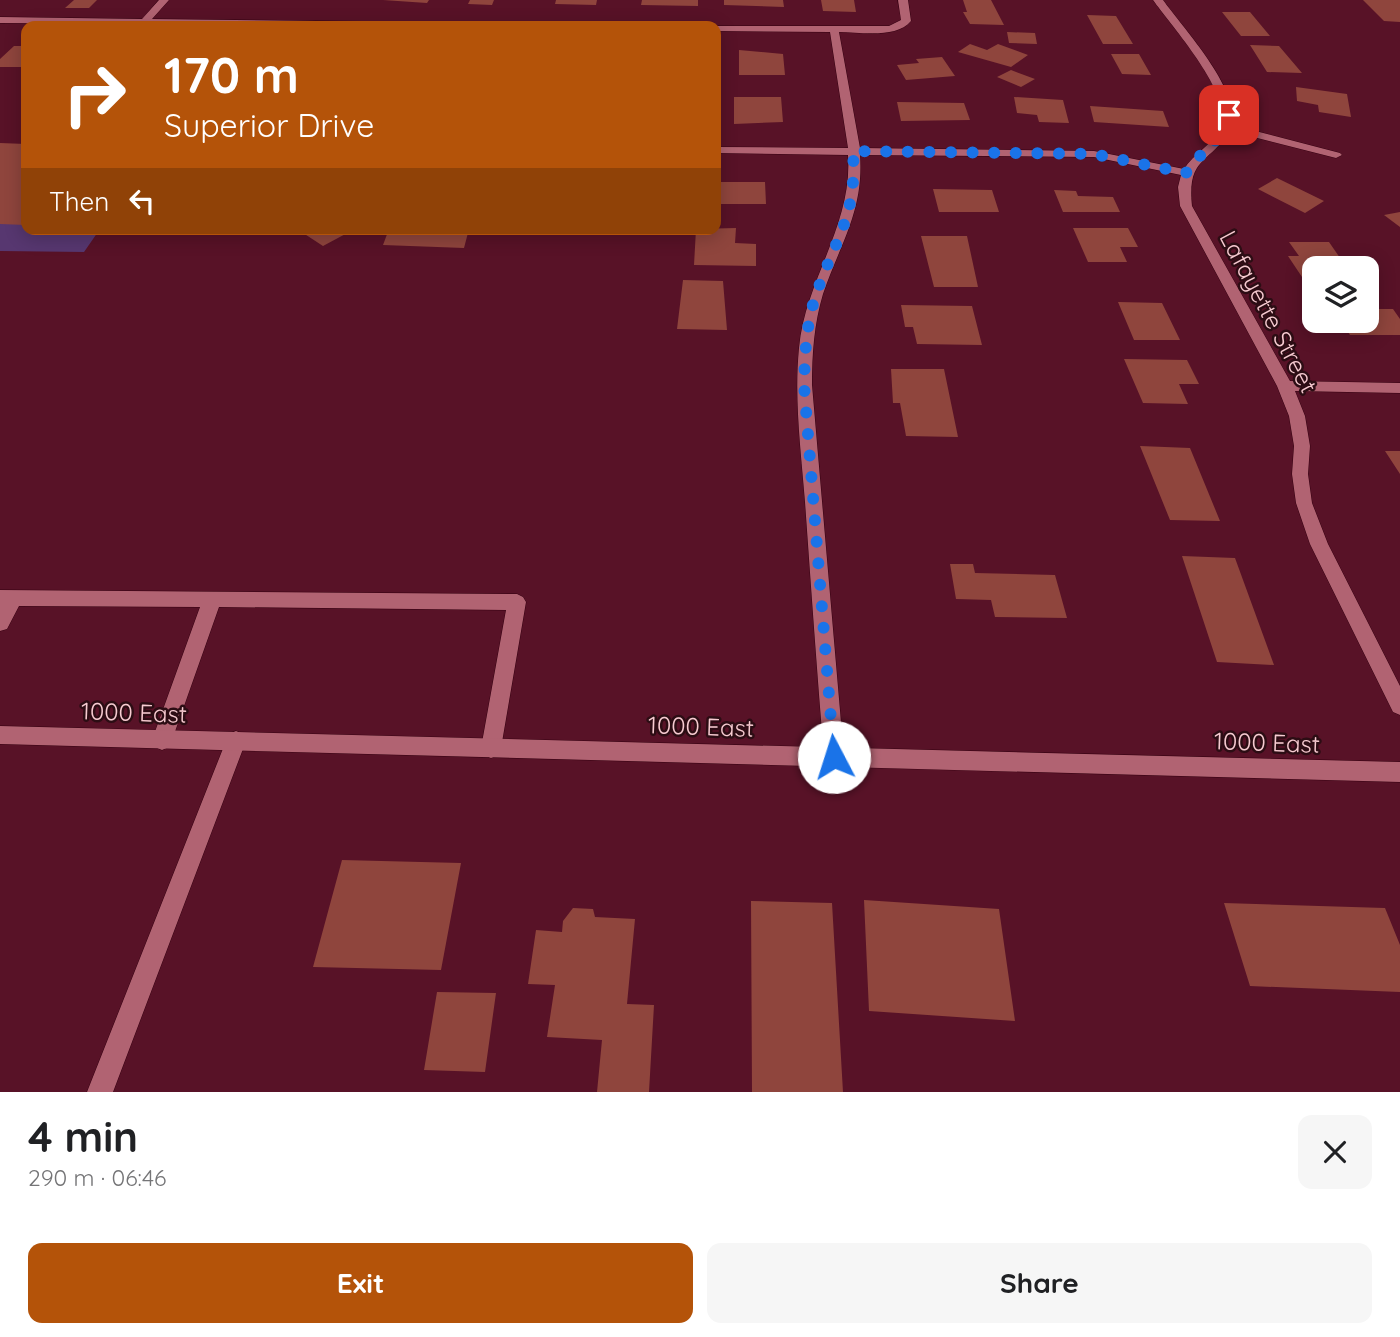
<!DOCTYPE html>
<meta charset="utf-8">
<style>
body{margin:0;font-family:Quicksand,sans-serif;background:#f6f6f6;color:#202124;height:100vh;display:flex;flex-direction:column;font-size:26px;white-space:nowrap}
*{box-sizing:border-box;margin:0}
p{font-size:23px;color:#757577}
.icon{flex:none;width:38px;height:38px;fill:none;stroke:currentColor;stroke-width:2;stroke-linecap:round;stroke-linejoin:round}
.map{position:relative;height:1092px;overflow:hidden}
.drawer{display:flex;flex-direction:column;background:#fff;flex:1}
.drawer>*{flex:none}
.banner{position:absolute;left:21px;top:21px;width:700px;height:214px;border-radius:14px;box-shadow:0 4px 18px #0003;background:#b45309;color:#fff;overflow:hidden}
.tools{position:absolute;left:1302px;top:256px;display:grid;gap:14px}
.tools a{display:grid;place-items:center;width:77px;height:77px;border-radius:14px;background:#fff;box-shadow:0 4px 18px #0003;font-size:35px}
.pin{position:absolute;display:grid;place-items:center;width:60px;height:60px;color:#fff;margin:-30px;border-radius:14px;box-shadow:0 4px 10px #0006}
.me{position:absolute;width:77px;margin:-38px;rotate:355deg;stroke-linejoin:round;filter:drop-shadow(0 0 5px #0008)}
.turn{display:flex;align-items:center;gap:24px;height:147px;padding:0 28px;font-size:32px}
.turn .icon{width:91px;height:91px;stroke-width:2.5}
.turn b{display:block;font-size:49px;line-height:60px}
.then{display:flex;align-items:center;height:66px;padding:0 28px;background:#0003;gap:14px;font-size:26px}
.round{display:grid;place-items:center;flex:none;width:74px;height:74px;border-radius:14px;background:#f6f6f6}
.overview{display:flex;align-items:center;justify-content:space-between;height:119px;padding:0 28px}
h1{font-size:42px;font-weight:700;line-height:52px}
.cta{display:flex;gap:14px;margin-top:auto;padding:14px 28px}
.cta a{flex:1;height:80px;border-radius:14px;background:#b45309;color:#fff;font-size:28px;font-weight:700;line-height:80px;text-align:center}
.cta a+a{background:#f6f6f6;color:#202124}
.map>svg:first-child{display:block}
.green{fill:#573770}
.building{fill:#8f453d}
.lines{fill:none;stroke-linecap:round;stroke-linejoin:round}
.lane-casing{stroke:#350111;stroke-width:1}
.street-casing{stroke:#350111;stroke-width:1}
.secondary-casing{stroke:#350111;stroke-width:1}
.lane{fill:#b16372;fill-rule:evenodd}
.street{fill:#b16372;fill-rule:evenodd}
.secondary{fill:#b16372;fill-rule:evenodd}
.route{stroke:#1a73e8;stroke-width:12;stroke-dasharray:0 21.6}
.labels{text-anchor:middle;stroke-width:5;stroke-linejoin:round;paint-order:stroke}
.street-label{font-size:24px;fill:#f7cbd1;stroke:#2c0d14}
</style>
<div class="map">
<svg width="1400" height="1092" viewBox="0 0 1400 1092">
<rect width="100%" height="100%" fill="#581227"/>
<path class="green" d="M0 224H26V229H100L84 252 0 251Z"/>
<path class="building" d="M74 0H97L89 8H65Z
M383 0H429L427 3Z
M470 0H494L492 5 468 4Z
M556 0H597L596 5 555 4Z
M642 0H698V6L641 5Z
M724 0H783L784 7 724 5Z
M821 0H854L856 12 823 11Z
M963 0H991L1004 25 970 24 963 12H967Z
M1363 0H1400V22L1384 21Z
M1222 12H1250L1270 36H1241Z
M1087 15 1116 16 1133 44H1103Z
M1007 32 1035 33 1037 44 1009 43Z
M970 44 987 50 998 44 1028 55 1011 67 958 52Z
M1250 45 1279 46 1302 73 1267 72Z
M14 46H26V67H0V59Z
M739 50 783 54 785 75H739Z
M1111 54H1139L1151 75 1122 74Z
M942 57 955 76 906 80 897 65 919 63 916 59Z
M1011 70 1035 79 1021 87 997 77Z
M1296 87 1347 94 1351 117 1319 112 1318 105 1297 101Z
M734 97H781L783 122 734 124Z
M1014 97 1063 100 1069 123 1039 122 1037 115 1017 113Z
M897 102 964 103 970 120 901 121Z
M1090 106 1163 111 1169 127 1094 122Z
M0 143 26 144V225L0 224Z
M1277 178 1324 201 1305 213 1258 189Z
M716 182H765L766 204H716Z
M933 189 992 190 999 212H939Z
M1054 190 1076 191 1078 196 1113 197 1120 212H1063Z
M1400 212V227L1384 215Z
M736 228 735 243 756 244V266L694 265 696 229Z
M1073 228H1128L1138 247H1120L1127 262H1088Z
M297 229H347L351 231 323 246Z
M389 229H469L464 248 383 245Z
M921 236H967L978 287H934Z
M1289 242H1329L1347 268H1314V277H1302L1288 256H1299Z
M683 280 723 281 727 330 677 329Z
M1118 302 1162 303 1180 340H1134Z
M901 305 972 306 982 345 917 344 913 327H905Z
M1367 309H1393L1400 319V335H1350L1340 320H1367Z
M1124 359 1187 360 1199 384H1179L1188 404 1143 403Z
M891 369H944L958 437 906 436 900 403H893Z
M1140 446 1190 448 1220 521 1170 520Z
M1385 451H1400V474Z
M1182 556 1235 558 1274 665 1217 662Z
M950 564H973L975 573 1055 575 1067 618 995 617 991 600 956 599Z
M342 860 461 863 441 970 313 967Z
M864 900 999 909 1015 1021 869 1011Z
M751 901 832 903 843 1092H752Z
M1224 903 1385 908 1400 945V992L1250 986Z
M573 908 593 909 595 917 635 919 627 1004 654 1005 649 1092H597L602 1040 547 1037 555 985 528 984 536 930 562 932 563 921Z
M437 992 496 993 485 1072 424 1070Z"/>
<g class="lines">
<defs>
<path id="lane" d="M0 590 517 594 523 597 526 602 501 748 498 755 491 758 484 755 481 748 506 610 219 607 172 740 169 747 162 750 155 747 152 740 200 607 19 606 7 629 0 631Z
M236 731 243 734 246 741 113 1092H87L226 741 229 734Z"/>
<path id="street" d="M159 0H169L152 19 486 23 491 26 0 23V17L142 19Z
M898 0H908L911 21C896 39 861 32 839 32L860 148 1094 151 1184 169C1193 154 1212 145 1220 129 1236 97 1172 27 1153 0H1163C1184 29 1240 89 1232 125L1340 153 1342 155 1336 158 1230 131C1208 165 1187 157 1192 206L1290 381 1400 383V393L1295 391 1305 416 1310 446 1308 474 1312 503 1328 544 1400 686V715L1393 712 1310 544 1296 503 1292 474 1294 446 1289 416 1277 386 1180 206 1178 187 1181 175 1094 157 860 155C864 211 840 244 823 294 814 324 812 354 812 385L844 757 841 764 834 767 827 764 824 757C817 672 811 587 805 502 801 451 794 399 799 348 805 280 853 225 848 155L716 153V147L848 148 830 32 716 31V26H712H889L901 20Z"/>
<path id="secondary" d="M0 726 1400 762V782L0 744Z"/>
</defs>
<use href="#lane" class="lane-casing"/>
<use href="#street" class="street-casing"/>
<use href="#secondary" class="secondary-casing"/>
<use href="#lane" class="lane"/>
<use href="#street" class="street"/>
<use href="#secondary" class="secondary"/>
</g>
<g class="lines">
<path class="route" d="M834 757 804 385C805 353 806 324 816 295 836 236 857 218 853 151L1094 154 1186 173C1200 151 1223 141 1229 115"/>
</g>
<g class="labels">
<g class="street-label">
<text transform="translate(1268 312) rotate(62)" y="8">Lafayette Street</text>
<text transform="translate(134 713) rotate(2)" y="8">1000 East</text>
<text transform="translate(701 727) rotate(2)" y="8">1000 East</text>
<text transform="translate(1267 743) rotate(2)" y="8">1000 East</text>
</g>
</g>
</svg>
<div class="tools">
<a><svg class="icon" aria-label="layers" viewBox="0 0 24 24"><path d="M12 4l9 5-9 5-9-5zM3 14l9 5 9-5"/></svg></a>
</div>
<div class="pin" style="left:1229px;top:115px;background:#d93025"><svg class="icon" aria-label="arrive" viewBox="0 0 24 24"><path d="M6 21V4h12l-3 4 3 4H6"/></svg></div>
<svg class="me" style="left:834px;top:757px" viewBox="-20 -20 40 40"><circle r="19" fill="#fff"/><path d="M0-13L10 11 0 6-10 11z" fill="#1a73e8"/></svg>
<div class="banner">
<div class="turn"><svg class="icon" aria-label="right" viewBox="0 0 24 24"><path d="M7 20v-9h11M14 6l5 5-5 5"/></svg><div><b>170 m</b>Superior Drive</div></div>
<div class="then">Then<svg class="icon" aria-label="left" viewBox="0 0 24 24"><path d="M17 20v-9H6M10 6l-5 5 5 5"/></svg></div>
</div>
</div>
<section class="drawer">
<div class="overview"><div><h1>4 min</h1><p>290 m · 06:46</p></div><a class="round"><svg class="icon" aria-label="close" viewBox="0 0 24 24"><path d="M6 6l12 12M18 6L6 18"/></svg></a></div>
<div class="cta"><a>Exit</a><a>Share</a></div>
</section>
